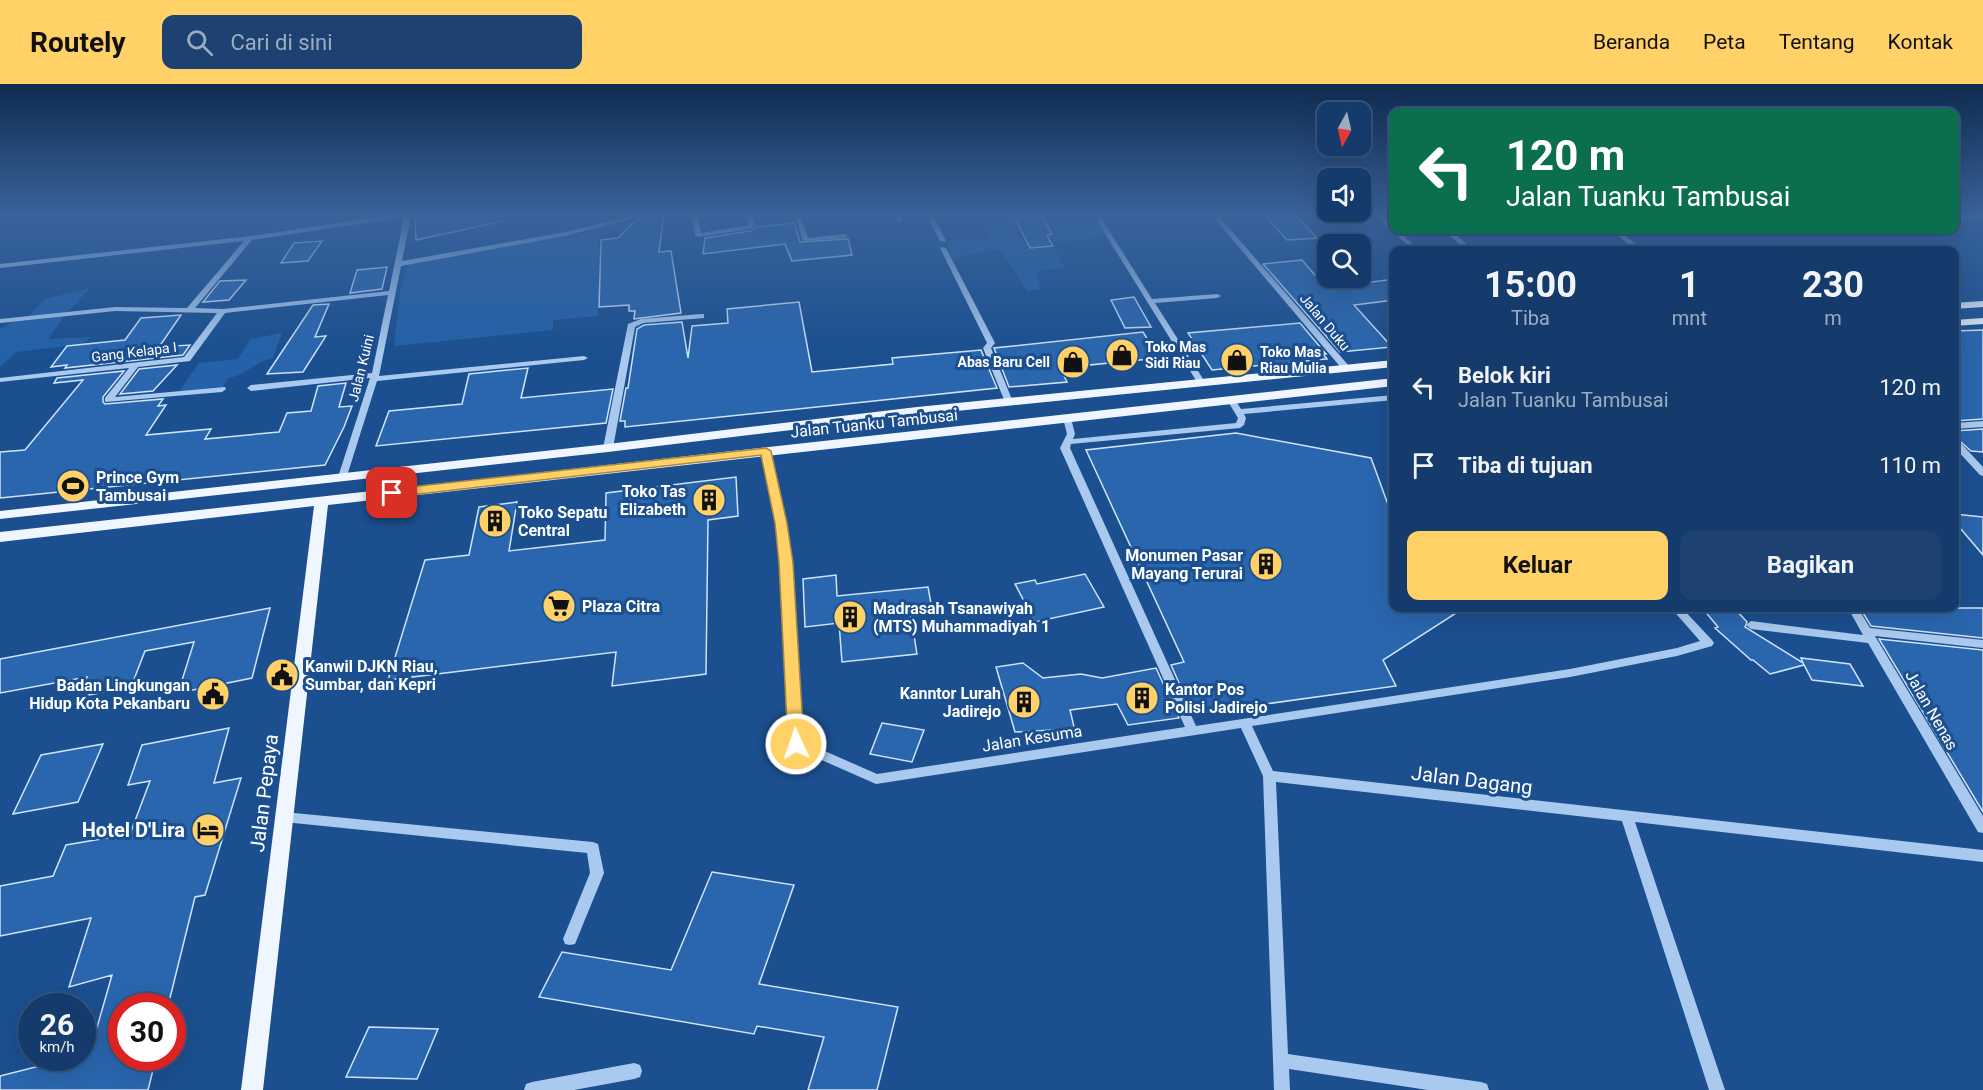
<!DOCTYPE html>
<html lang="id">
<style>
body{margin:0;font-family:Roboto,sans-serif;background:#1d4271;color:#f1f3f6;height:100vh;display:flex;flex-direction:column;font-size:22px;white-space:nowrap}
*{box-sizing:border-box;margin:0}
p{font-size:20px;color:#9dadc1}
.icon{flex:none;width:33px;height:33px;fill:none;stroke:currentColor;stroke-width:2;stroke-linecap:round;stroke-linejoin:round}
.map{position:relative;flex:1;overflow:hidden}
.details{position:absolute;left:1389px;top:162px;width:570px;height:366px;display:flex;flex-direction:column;background:#143b6b;border-radius:12px;box-shadow:0 6px 24px #0002,0 0 0 2px #33557e}
.details>*{flex:none}
.hud{position:absolute;left:1389px;top:24px;width:570px;height:126px;border-radius:12px;box-shadow:0 6px 24px #0002,0 0 0 2px #33557e;background:#0b6e4f;color:#fff;overflow:hidden}
.needle{width:39px;rotate:188deg}
.controls{position:absolute;left:1317px;top:18px;display:grid;gap:12px}
.controls a{display:grid;place-items:center;width:54px;height:54px;border-radius:12px;background:#143b6b;box-shadow:0 6px 24px #0002,0 0 0 2px #33557e;font-size:30px}
.speed{position:absolute;left:18px;top:909px;display:flex;gap:12px;font-size:30px;font-weight:700;text-align:center}
.speed>*{display:grid;place-content:center;width:78px;height:78px;border-radius:50%;background:#143b6b;box-shadow:0 6px 24px #0002,0 0 0 2px #33557e;line-height:1}
.speed small{font-size:15px;font-weight:400}
.speed .limit{border:9px solid #d22;background:#fff;color:#111}
.pin{position:absolute;display:grid;place-items:center;width:51px;height:51px;color:#fff;margin:-26px;border-radius:12px;box-shadow:0 3px 9px #0006}
.me{position:absolute;width:66px;margin:-33px;rotate:357deg;stroke-linejoin:round;filter:drop-shadow(0 0 4px #0008)}
.turn{display:flex;align-items:center;gap:21px;height:126px;padding:0 18px;font-size:27px}
.turn .icon{width:78px;height:78px;stroke-width:2.5}
.turn b{display:block;font-size:42px;line-height:51px}
.eta{display:flex;justify-content:space-evenly;align-items:center;height:102px;text-align:center}
.eta b{font-size:36px;font-weight:700;line-height:42px}
.action{display:flex;gap:12px;margin-top:auto;padding:12px 18px}
.action a{flex:1;height:69px;border-radius:12px;background:#ffd166;color:#111;font-size:24px;font-weight:700;line-height:69px;text-align:center}
.action a+a{background:#1d4271;color:#f1f3f6}
ul{padding:0;list-style:none}
li{display:flex;align-items:center;gap:18px;height:78px;padding:0 18px}
li div{flex:1}
li b{display:block;font-size:22px}
li em{font-style:normal}
header{display:flex;align-items:center;gap:36px;box-sizing:border-box;height:84px;padding:0 30px;background:#ffd166;color:#111}
header strong{font-size:28px}
nav{display:flex;gap:33px;margin-inline-start:auto;font-size:21px}
.search{width:420px;height:54px;background:#1d4271;display:flex;align-items:center;gap:15px;box-sizing:border-box;padding:0 21px;border-radius:12px;color:#9dadc1;font-size:22px}
.map>svg:first-child{display:block}
.green{fill:#2461a8}
.building{fill:#2a66ad;stroke:#cfe3fa;stroke-width:1.5}
.lines{fill:none;stroke-linecap:round;stroke-linejoin:round}
.minor{fill:#a9c9ee;fill-rule:evenodd}
.major{fill:#f0f6ff;fill-rule:evenodd}
.route{fill:#ffd166;stroke:#a68842;stroke-width:1.5}
.labels{text-anchor:middle;stroke-width:6;stroke-linejoin:round;paint-order:stroke}
.far-street-label{font-size:14px;fill:#fff;stroke:#1b4f8f}
.far-poi-label{font-size:14px;font-weight:bold;fill:#fff;stroke:#1b4f8f;text-anchor:start}
.street-label{font-size:16px;fill:#fff;stroke:#1b4f8f}
.poi-label{font-size:16px;font-weight:bold;fill:#fff;stroke:#1b4f8f;text-anchor:start}
.near-street-label{font-size:20px;fill:#fff;stroke:#1b4f8f}
.near-poi-label{font-size:20px;font-weight:bold;fill:#fff;stroke:#1b4f8f;text-anchor:end}
</style>
<header>
<strong>Routely</strong>
<div class="search"><svg class="icon" aria-label="search" viewBox="0 0 24 24"><circle cx="10" cy="10" r="6"/><path d="M15 15l6 6"/></svg>Cari di sini</div>
<nav><a>Beranda</a><a>Peta</a><a>Tentang</a><a>Kontak</a></nav>
</header>
<div class="map">
<svg width="1983" height="1006" viewBox="0 0 1983 1006">
<rect width="100%" height="100%" fill="#1b4f8f"/>
<path class="green" d="M1018 129H1092L1105 153 1055 159 1051 152 1056 151 1041 135 1014 137 1016 142 1007 143 1002 130Z
M1005 142 1014 144 1028 165 1054 164 1065 184 1036 187 1041 205 1027 207 1001 166C990 165 966 172 952 174L948 158 989 153 985 144Z
M599 146 598 232 553 236V246L394 262 400 208 408 180Z
M90 204 65 231 48 255 92 253 82 260 17 268 0 283V245L12 238 25 236 45 215Z
M282 249 273 274C256 277 245 292 228 294L222 305 178 309 199 279 238 275 250 255Z"/>
<path class="building" d="M426 129H503L504 137 416 156 415 133Z
M664 129 659 168 671 167 681 229 634 235 635 227H629V221L599 223 601 156 618 154 636 136Z
M1012 129H1040L1052 150 1047 151 1053 162 1030 164Z
M1263 129H1293L1317 154 1287 156Z
M794 139 800 158 848 155 852 171 792 177 785 160 703 170 705 154 750 147 758 143Z
M322 157 308 177 281 179 294 159Z
M1302 176 1326 204 1394 195V216L1354 221 1392 263 1340 268 1263 180Z
M387 183 382 205 350 209 357 186Z
M246 196 229 216 203 218 220 197Z
M1134 213 1151 243 1125 244 1111 216Z
M799 218 812 288 893 280 892 274 981 266 997 304 625 343V337H620L626 304H628L637 245 644 241 682 238 688 274 692 242 728 239 727 225Z
M329 220 315 253 326 252 303 288 267 290 313 221Z
M181 231 159 263 190 261 183 271 65 284 67 281 51 283 67 262 125 256 141 234Z
M1300 239 1326 270H1323L1327 275 1212 286 1188 249Z
M1983 246V335L1954 337V247Z
M1143 248 1159 274 1060 284 1067 298 1009 303 994 264Z
M177 281 153 307 120 310 139 285Z
M528 284 521 314 613 305 606 339 376 362 389 327 462 320 469 290Z
M124 287 103 313V318L105 320 163 315 158 322 166 321 146 351 211 345 205 355 279 348 287 329 311 327 318 302 346 299 339 323 352 322 344 343 325 381 0 414V368L25 366 83 296 54 299 57 294Z
M1983 345V368L1971 367 1954 352V347Z
M1236 349 1371 374 1394 437V524H1464L1383 576 1396 602 1193 630 1171 581 1184 578 1086 366Z
M736 393 738 432 708 436 706 590 612 602 616 568 388 596 425 476 469 471 479 423 517 418 509 467 605 456 606 409Z
M1954 430 1983 433V471L1954 437Z
M1085 490 1104 523 1035 538 1015 500 1035 496 1037 500Z
M836 491 837 512 928 503 932 525 910 527 917 570 842 578 839 539 805 543 803 495Z
M270 524 252 594 178 609 194 558 145 567 131 603 78 613 87 593 0 609V575Z
M1734 524 1747 538 1745 543 1803 579 1801 574 1850 580 1863 602 1812 596 1804 581 1770 590 1753 576H1751L1715 544 1718 543 1703 525Z
M1860 524H1983V554L1871 542Z
M1879 555 1983 566V728Z
M1023 579 1043 594 1081 590 1102 594 1156 584 1179 634 1128 641 1117 620 1070 626 1075 647 1053 650V646L1015 648 996 583Z
M882 639 924 646 912 678 870 670Z
M229 644 214 699 241 694 205 811 195 813 168 922H122V974H156L148 1006H0V992L71 974H82V970L90 968 112 891 69 903 91 834 0 852V802L53 792 66 761 130 750 150 697 128 701 142 661Z
M103 660 78 718 13 730 41 671Z
M712 788 794 801 759 900 898 923 877 1006H808L824 953 757 942 754 950 539 913 562 868 671 886Z
M369 943 438 945 417 995 346 993Z"/>
<g class="lines">
<path class="minor" d="M405 129H424L411 132 402 177 565 148 645 129H655L565 152 401 182 379 292 584 272 588 274 584 276 377 297 346 395 343 396 338 393 370 294 251 307 247 304 251 301 372 289 388 211 225 229 190 277 138 283 115 313 225 303 226 305 222 308 105 318V314L129 284 0 298V294L184 273 217 229 115 227 0 239V235L115 223 187 224 244 157 0 184V180L250 152ZM404 133 389 207 223 225 195 224 252 156Z
M691 129H697L701 149 749 141 744 129H750L756 142 750 145 698 153 695 151Z
M794 129H800L808 154 845 150 848 152 845 154 803 157Z
M894 129H900L902 138H898Z
M926 129H932L946 157 945 158 940 157Z
M1096 129H1102L1105 140 1152 215 1217 210 1221 212 1217 214 1155 219 1205 298 1204 300H1198L1197 298 1099 140Z
M1210 129H1216L1349 282V286H1343Z
M1372 129H1379L1394 142V146H1397L1419 166H1413Z
M1983 130V134L1954 136V132Z
M1443 146H1450L1474 166H1467Z
M1611 146H1618L1643 166H1636Z
M1841 146H1883L1880 148 1839 149 1838 148Z
M941 163 946 164 995 259 991 264 1013 318 1012 320H1006L1005 318 983 264 987 259 940 164Z
M701 230H704V234L643 239 635 243 613 364 611 366H605L603 364 628 240 641 235Z
M1394 311V316L1244 330 1246 334 1244 341 1240 344 1071 360 1070 364 1196 642 1570 585 1677 564 1700 557 1671 524H1682L1712 556 1714 559 1712 562 1677 572 1570 593 1252 642 1273 687 1983 766V778L1635 738 1725 1006H1709L1622 737 1276 698 1288 970 1481 998 1487 1000 1489 1006H1428L1289 985 1290 1006H1274L1263 692 1241 644 876 700 792 663 790 660 781 479 776 439 761 367 763 365H769L771 367 786 439 791 479 802 657 877 690 1185 643 1060 364 1067 350 1063 334 1064 332 1067 331 1071 334 1075 350 1073 355 1236 339 1238 334 1227 316 1231 313 1234 314 1241 325Z
M1983 337V343L1954 345V339Z
M1954 354 1957 355 1983 383V392L1980 391 1954 363Z
M1848 524H1858L1870 544 1983 556V564L1875 552 1983 732V749L1978 748 1868 559 1751 545 1746 541 1751 537 1863 551Z
M284 728 593 758 598 760 604 789 575 860 570 861 565 860 563 855 590 789 587 769 284 738 279 737 278 733 279 729Z
M634 979 640 981 642 987 640 993 634 995 574 1006H524L526 1000 532 998Z"/>
<path class="major" d="M1983 217V223L1954 225V219Z
M1983 234V240L1954 242V236Z
M1394 276V283L917 331 608 368 0 435V427L608 360 917 323Z
M1394 294V302L328 421 263 1006H241L314 422 0 458V448Z"/>
</g>
<linearGradient id="sky" x2="0" y2="1"><stop stop-color="#0f2b4f"/><stop offset="0.48" stop-color="#39639b"/><stop offset="1" stop-color="#39639b" stop-opacity="0"/></linearGradient>
<rect width="1983" height="270" fill="url(#sky)"/>
<path class="route" d="M766 364 771 367 787 439 793 479 804 660 801 664H790L788 660 779 479 775 439 761 371 392 413 386 409 392 405Z"/>
<defs>
<symbol id="shop-disc" viewBox="-11 -11 22 22"><circle r="9.5" fill="#ffd166" stroke="#1b4f8f"/><path d="M-5-2.5h2.3a2.7 3.5 0 0 1 5.4 0H5L5.5 6h-11ZM-1.5-2.5h3a1.5 2.3 0 0 0-3 0Z" fill="#111"/></symbol>
<symbol id="stadium-disc" viewBox="-11 -11 22 22"><circle r="9.5" fill="#ffd166" stroke="#1b4f8f"/><path d="M0-5a6.5 5 0 1 0 0 10a6.5 5 0 1 0 0-10ZM-3.5-1.8h7v3.6h-7Z" fill="#111"/></symbol>
<symbol id="building-disc" viewBox="-11 -11 22 22"><circle r="9.5" fill="#ffd166" stroke="#1b4f8f"/><path d="M-4-6H4V6H1V3H-1V6H-4ZM-2.5-4.3h1.7v1.8h-1.7ZM.8-4.3h1.7v1.8H.8ZM-2.5-1h1.7V.8h-1.7ZM.8-1h1.7V.8H.8Z" fill="#111"/></symbol>
<symbol id="supermarket-disc" viewBox="-11 -11 22 22"><circle r="9.5" fill="#ffd166" stroke="#1b4f8f"/><path d="M-6-5.5h2.5l.6 2H6L4.5 2H-2.5L-4.4-4H-6ZM-1.5 3.2a1.3 1.3 0 1 0 .1 0ZM3 3.2a1.3 1.3 0 1 0 .1 0Z" fill="#111"/></symbol>
<symbol id="civic-disc" viewBox="-11 -11 22 22"><circle r="9.5" fill="#ffd166" stroke="#1b4f8f"/><path d="M-.6-6.5H3V-4.5H.6V-3L4-1V1h2V6H-6V1h2V-1L-.6-3ZM-1.2 2.5V6h2.4V2.5Z" fill="#111"/></symbol>
<symbol id="hotel-disc" viewBox="-11 -11 22 22"><circle r="9.5" fill="#ffd166" stroke="#1b4f8f"/><path d="M-6-4.5h1.5V1H6V5H4.5V3h-9V5H-6ZM-4 0a1.8 1.8 0 1 1 3.6 0ZM.5 0V-2.5h3Q6-2.5 6 0Z" fill="#111"/></symbol>
</defs>
<g fill-rule="evenodd">
<use href="#shop-disc" x="1103" y="252" width="38" height="38"/>
<use href="#shop-disc" x="1218" y="257" width="38" height="38"/>
<use href="#shop-disc" x="1054" y="259" width="38" height="38"/>
<use href="#stadium-disc" x="54" y="383" width="38" height="38"/>
<use href="#building-disc" x="690" y="397" width="38" height="38"/>
<use href="#building-disc" x="476" y="418" width="38" height="38"/>
<use href="#building-disc" x="1247" y="461" width="38" height="38"/>
<use href="#supermarket-disc" x="540" y="503" width="38" height="38"/>
<use href="#building-disc" x="831" y="514" width="38" height="38"/>
<use href="#civic-disc" x="263" y="572" width="38" height="38"/>
<use href="#civic-disc" x="194" y="591" width="38" height="38"/>
<use href="#building-disc" x="1123" y="595" width="38" height="38"/>
<use href="#building-disc" x="1005" y="599" width="38" height="38"/>
<use href="#hotel-disc" x="189" y="727" width="38" height="38"/>
</g>
<g class="labels">
<g class="far-street-label">
<text transform="translate(1325 238) rotate(50)" y="5">Jalan Duku</text>
<text transform="translate(134 268) rotate(-7)" y="5">Gang Kelapa I</text>
<text transform="translate(361 284) rotate(-76)" y="5">Jalan Kuini</text>
</g>
<g class="far-poi-label">
<text x="1145" y="268">Toko Mas<tspan x="1145" dy="16">Sidi Riau</tspan></text>
<text x="1260" y="273">Toko Mas<tspan x="1260" dy="16">Riau Mulia</tspan></text>
<text x="1050" y="283" text-anchor="end">Abas Baru Cell</text>
</g>
<g class="street-label">
<text transform="translate(874 339) rotate(-6)" y="6">Jalan Tuanku Tambusai</text>
<text transform="translate(1932 626) rotate(60)" y="6">Jalan Nenas</text>
<text transform="translate(1032 654) rotate(-9)" y="6">Jalan Kesuma</text>
</g>
<g class="poi-label">
<text x="96" y="399">Prince Gym<tspan x="96" dy="18">Tambusai</tspan></text>
<text x="686" y="413" text-anchor="end">Toko Tas<tspan x="686" dy="18">Elizabeth</tspan></text>
<text x="518" y="434">Toko Sepatu<tspan x="518" dy="18">Central</tspan></text>
<text x="1243" y="477" text-anchor="end">Monumen Pasar<tspan x="1243" dy="18">Mayang Terurai</tspan></text>
<text x="582" y="528">Plaza Citra</text>
<text x="873" y="530">Madrasah Tsanawiyah<tspan x="873" dy="18">(MTS) Muhammadiyah 1</tspan></text>
<text x="305" y="588">Kanwil DJKN Riau,<tspan x="305" dy="18">Sumbar, dan Kepri</tspan></text>
<text x="190" y="607" text-anchor="end">Badan Lingkungan<tspan x="190" dy="18">Hidup Kota Pekanbaru</tspan></text>
<text x="1165" y="611">Kantor Pos<tspan x="1165" dy="18">Polisi Jadirejo</tspan></text>
<text x="1001" y="615" text-anchor="end">Kanntor Lurah<tspan x="1001" dy="18">Jadirejo</tspan></text>
</g>
<g class="near-street-label">
<text transform="translate(1472 696) rotate(7)" y="7">Jalan Dagang</text>
<text transform="translate(264 709) rotate(-83)" y="7">Jalan Pepaya</text>
</g>
<g class="near-poi-label">
<text x="185" y="753">Hotel D'Lira</text>
</g>
</g>
</svg>
<div class="controls">
<a><svg class="needle" viewBox="-14 -14 28 28"><path d="M0-13l5 13h-10z" fill="#e53935"/><path d="M0 13l5-13h-10z" fill="#9dadc1"/></svg></a>
<a><svg class="icon" aria-label="sound" viewBox="0 0 24 24"><path d="M4 9h4l5-4v14l-5-4H4zM17 9q2 3 0 6"/></svg></a>
<a><svg class="icon" aria-label="search" viewBox="0 0 24 24"><circle cx="10" cy="10" r="6"/><path d="M15 15l6 6"/></svg></a>
</div>
<div class="speed"><div>26<small>km/h</small></div><div class="limit">30</div></div>
<div class="pin" style="left:392px;top:409px;background:#d93025"><svg class="icon" aria-label="arrive" viewBox="0 0 24 24"><path d="M6 21V4h12l-3 4 3 4H6"/></svg></div>
<svg class="me" style="left:796px;top:660px" viewBox="-20 -20 40 40"><circle r="17" fill="#ffd166" stroke="#fff" stroke-width="3"/><path d="M0-11L8 9 0 5-8 9z" fill="#fff"/></svg>
<div class="hud">
<div class="turn"><svg class="icon" aria-label="left" viewBox="0 0 24 24"><path d="M17 20v-9H6M10 6l-5 5 5 5"/></svg><div><b>120 m</b>Jalan Tuanku Tambusai</div></div>
</div>
<section class="details">
<div class="eta">
<div><b>15:00</b><p>Tiba</p></div>
<div><b>1</b><p>mnt</p></div>
<div><b>230</b><p>m</p></div>
</div>
<ul>
<li><svg class="icon" aria-label="left" viewBox="0 0 24 24"><path d="M17 20v-9H6M10 6l-5 5 5 5"/></svg><div><b>Belok kiri</b><p>Jalan Tuanku Tambusai</p></div><em>120 m</em></li>
<li><svg class="icon" aria-label="arrive" viewBox="0 0 24 24"><path d="M6 21V4h12l-3 4 3 4H6"/></svg><div><b>Tiba di tujuan</b></div><em>110 m</em></li>
</ul>
<div class="action"><a>Keluar</a><a>Bagikan</a></div>
</section>
</div>
